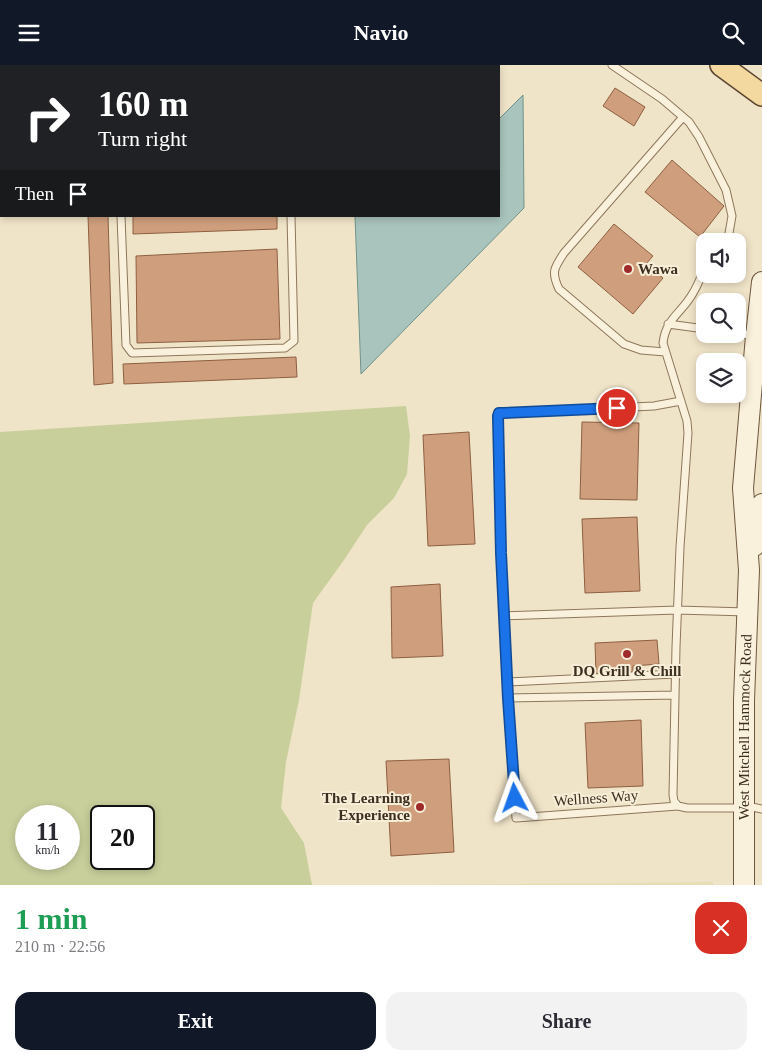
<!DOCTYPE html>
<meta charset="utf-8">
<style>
body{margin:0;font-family:"Times New Roman",serif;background:#f2f2f3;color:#2b2b33;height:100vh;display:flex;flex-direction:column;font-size:19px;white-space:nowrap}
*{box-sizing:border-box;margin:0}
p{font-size:16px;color:#7c7c81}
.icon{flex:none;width:28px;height:28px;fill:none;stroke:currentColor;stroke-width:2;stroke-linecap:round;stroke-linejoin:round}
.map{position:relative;height:820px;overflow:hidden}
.panel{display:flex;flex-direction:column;background:#fff;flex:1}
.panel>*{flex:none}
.banner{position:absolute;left:0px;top:0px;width:500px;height:152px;box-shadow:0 2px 8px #0003;background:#202124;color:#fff;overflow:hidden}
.tools{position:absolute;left:696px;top:168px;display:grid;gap:10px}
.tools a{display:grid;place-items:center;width:50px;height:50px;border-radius:10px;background:#fff;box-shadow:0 2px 8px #0003;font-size:25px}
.speed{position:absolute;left:15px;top:740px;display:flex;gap:10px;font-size:25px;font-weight:700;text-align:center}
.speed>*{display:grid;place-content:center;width:65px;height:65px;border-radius:50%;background:#fff;box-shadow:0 2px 8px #0003;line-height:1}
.speed small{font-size:12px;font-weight:400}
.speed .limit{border:2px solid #111;border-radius:8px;background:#fff;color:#111}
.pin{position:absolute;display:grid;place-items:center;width:42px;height:42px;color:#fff;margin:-21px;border:2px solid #fff;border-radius:50%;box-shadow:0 1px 5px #0007}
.me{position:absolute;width:55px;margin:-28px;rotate:356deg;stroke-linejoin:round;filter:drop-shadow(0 0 4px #0008)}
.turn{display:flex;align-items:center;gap:18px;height:105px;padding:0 15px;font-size:22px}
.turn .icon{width:65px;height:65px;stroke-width:2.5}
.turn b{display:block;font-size:35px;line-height:42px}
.then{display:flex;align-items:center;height:48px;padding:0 15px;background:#0003;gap:10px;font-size:19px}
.round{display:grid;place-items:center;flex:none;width:52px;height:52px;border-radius:15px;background:#f2f2f3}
.head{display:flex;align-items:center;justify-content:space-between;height:85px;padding:0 15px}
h1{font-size:30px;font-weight:700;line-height:38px;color:#1e9e55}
.action{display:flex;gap:10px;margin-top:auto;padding:10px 15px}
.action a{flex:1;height:58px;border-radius:15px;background:#111827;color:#fff;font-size:20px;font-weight:700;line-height:58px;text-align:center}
.action a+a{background:#f2f2f3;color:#2b2b33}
header{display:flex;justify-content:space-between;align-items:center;height:65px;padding:0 15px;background:#111827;color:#fff;font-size:22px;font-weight:700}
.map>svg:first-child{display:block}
.farmland{fill:#e6deb5}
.green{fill:#c9cf9b;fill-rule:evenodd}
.water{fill:#a9c4bc;stroke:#6f938a}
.building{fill:#cf9f7d;stroke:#8d5f41}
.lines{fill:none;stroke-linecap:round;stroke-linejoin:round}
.lane-casing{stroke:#8d765c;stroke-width:9}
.secondary-casing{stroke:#6f573f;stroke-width:22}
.primary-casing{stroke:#5b4430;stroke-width:24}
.lane{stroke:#faf1dc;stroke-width:7}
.secondary{stroke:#faf1dc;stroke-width:20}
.primary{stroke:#f3d9a0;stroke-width:21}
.route-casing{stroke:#114b97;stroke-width:12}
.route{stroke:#1a73e8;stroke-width:9}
.poi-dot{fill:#9e2a2b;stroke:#f7eed8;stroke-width:2}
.labels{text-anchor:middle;stroke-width:4;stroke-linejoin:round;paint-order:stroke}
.poi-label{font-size:15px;font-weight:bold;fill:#3d2e20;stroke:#f7eed8;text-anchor:start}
.street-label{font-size:15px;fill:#3d2e20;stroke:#f7eed8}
</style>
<header><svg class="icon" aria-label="menu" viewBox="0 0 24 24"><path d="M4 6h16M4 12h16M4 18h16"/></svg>Navio<svg class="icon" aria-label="search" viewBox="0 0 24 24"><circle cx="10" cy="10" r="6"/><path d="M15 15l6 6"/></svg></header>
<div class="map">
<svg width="762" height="820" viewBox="0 0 762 820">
<rect width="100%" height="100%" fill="#f0e4c8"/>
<path class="farmland" d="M713 817V820H392Z"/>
<path class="green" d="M406 341 410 371 407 409 394 433 367 460 344 495 313 538 299 635 286 697 281 743 304 778 312 820H0V367ZM69 751V794H26V751ZM101 751H144V794H101Z"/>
<path class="water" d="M523 30 524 143 361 309 355 151H499V54Z"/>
<path class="building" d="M615 23 645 42 634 61 603 41Z
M672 95 724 141 700 172 645 127Z
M88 151H108L113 318 94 320Z
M133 151H277V164L133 169Z
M614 159 653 191 646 199 663 213 633 249 578 202Z
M277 184 280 274 137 278 136 191Z
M296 292 297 312 124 319 123 299Z
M582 357 639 358 637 435 580 434Z
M469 367 475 479 428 481 423 370Z
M637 452 640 526 585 528 582 454Z
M440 519 443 591 392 593 391 522Z
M657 575 659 599 633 601V607L596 609 595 578Z
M641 655 643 721 588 723 585 658Z
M449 694 454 787 391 791 386 696Z"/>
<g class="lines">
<defs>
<path id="lane" d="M288 0V1
M416 0 418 1
M612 0 662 34 689 57 699 72 726 125 732 151 728 174 727 176
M466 1 467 0
M121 151 126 280 132 288 285 283 294 276 291 151
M668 259 705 264
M738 268 755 271
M665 287 641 285 624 279 559 224C551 207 554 203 564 188L683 52
M681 336 654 341 503 348 499 349 497 351 501 488 508 633 516 753 678 741 687 743H743
M504 551 677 545 747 547
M508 617 675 609
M508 633 675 630
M678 741 674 736 673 730 676 582 680 482 688 368 687 356 663 278C666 253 682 248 693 228 698 220 701 211 705 203
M747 741 762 744"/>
<g id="secondary">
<path d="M754 481 762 439"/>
<path id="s1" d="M744 820V635L749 505 743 423 756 271 762 217"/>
</g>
<path id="primary" d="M721 0 762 30"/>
</defs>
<use href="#lane" class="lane-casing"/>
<use href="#secondary" class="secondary-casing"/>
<use href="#primary" class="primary-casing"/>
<use href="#lane" class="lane"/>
<use href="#secondary" class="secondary"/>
<use href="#primary" class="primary"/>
</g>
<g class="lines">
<defs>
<path id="route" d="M515 733 508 633 501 488 498 351 499 348H503L617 343"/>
</defs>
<use href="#route" class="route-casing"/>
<use href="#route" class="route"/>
</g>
<g class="poi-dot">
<circle cx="628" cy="204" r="5"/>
<circle cx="627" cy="589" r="5"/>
<circle cx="420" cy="742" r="5"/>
</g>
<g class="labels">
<g class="poi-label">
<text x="638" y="209">Wawa</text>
<text x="627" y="611" text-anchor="middle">DQ Grill &amp; Chill</text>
<text x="410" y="738" text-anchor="end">The Learning<tspan x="410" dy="17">Experience</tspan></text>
</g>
<g class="street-label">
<text dy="5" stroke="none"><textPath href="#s1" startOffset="158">West Mitchell Hammock Road</textPath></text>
<text transform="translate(596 733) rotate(-4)" y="5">Wellness Way</text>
</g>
</g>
</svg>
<div class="tools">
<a><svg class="icon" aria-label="sound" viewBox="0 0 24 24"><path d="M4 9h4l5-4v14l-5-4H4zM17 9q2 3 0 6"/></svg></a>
<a><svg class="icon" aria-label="search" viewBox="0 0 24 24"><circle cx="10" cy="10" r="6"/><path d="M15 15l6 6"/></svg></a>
<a><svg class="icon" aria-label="layers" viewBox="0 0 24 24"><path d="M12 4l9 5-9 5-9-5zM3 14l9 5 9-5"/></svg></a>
</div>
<div class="speed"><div>11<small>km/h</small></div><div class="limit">20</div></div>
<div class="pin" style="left:617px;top:343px;background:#d93025"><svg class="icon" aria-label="arrive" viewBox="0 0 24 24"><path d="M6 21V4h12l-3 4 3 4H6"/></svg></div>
<svg class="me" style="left:515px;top:733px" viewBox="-20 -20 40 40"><path d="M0-17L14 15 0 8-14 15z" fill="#1a73e8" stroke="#fff" stroke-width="4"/></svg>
<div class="banner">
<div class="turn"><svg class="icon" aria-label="right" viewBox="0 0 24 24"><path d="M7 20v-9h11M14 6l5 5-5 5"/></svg><div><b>160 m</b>Turn right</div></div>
<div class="then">Then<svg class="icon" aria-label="arrive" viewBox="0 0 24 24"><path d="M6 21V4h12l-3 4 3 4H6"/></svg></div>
</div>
</div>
<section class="panel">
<div class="head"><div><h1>1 min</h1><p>210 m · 22:56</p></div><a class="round" style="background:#d93025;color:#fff"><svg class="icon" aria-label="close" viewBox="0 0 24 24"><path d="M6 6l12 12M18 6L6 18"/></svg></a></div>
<div class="action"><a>Exit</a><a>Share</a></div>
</section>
